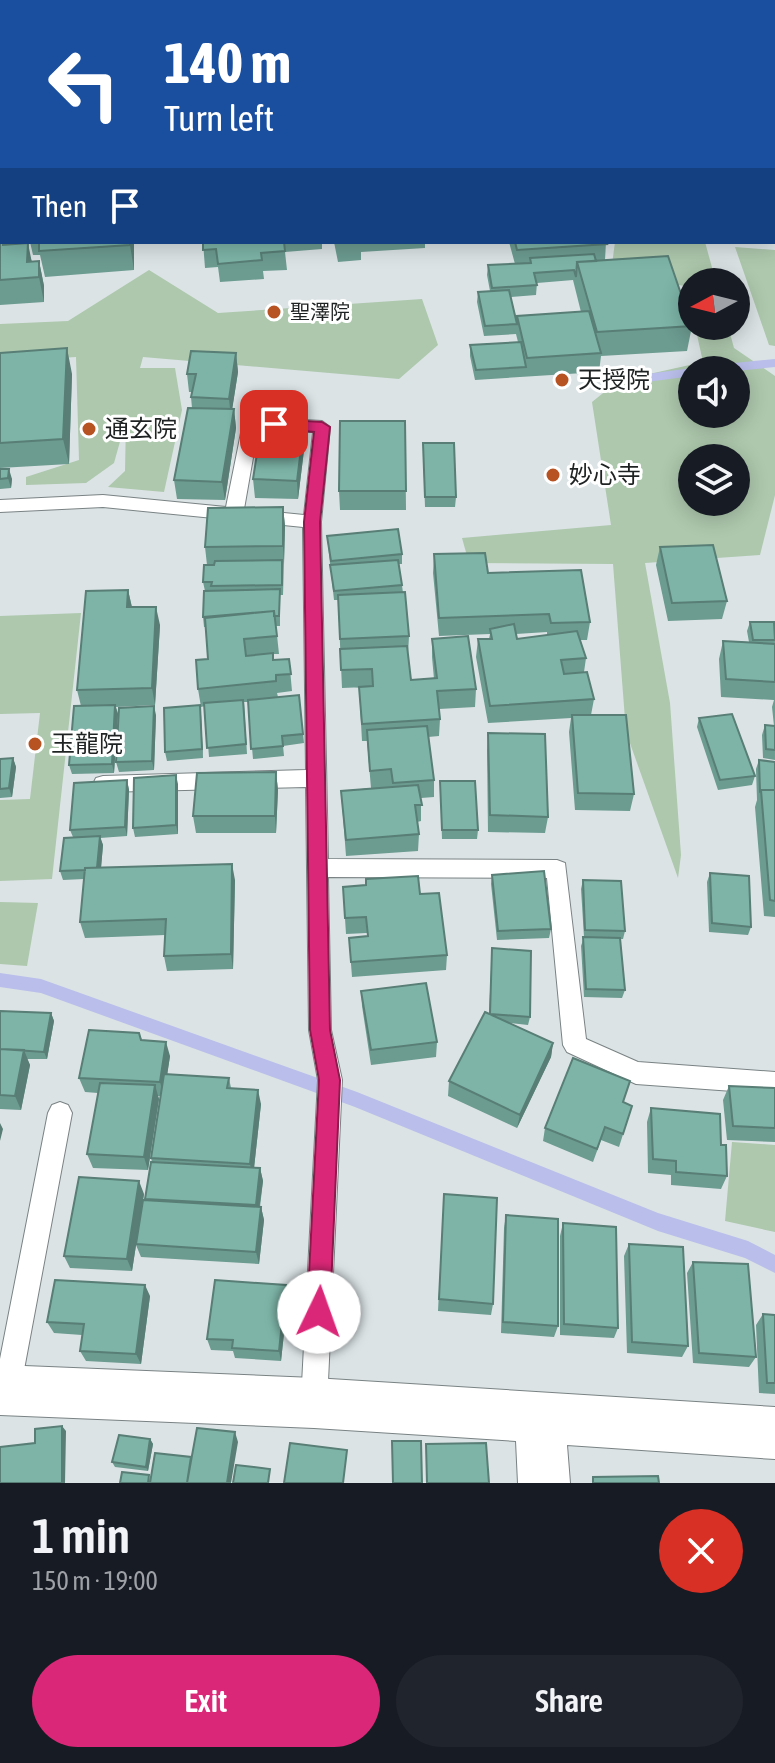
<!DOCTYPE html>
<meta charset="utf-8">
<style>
body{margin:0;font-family:"Asap Condensed","Noto Sans JP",sans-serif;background:#20242c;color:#f1f3f6;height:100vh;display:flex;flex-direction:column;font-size:30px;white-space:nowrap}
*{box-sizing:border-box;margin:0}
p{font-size:26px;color:#9ea1a6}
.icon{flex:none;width:44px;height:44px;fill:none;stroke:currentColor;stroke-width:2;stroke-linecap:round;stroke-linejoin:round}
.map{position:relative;height:1483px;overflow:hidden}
.sheet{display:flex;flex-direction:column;background:#171b24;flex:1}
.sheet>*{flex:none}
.top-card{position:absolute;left:0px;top:0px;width:776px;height:244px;box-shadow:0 4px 20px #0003;background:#1a4fa0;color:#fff;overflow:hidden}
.needle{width:52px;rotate:263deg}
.buttons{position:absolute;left:678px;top:268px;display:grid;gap:16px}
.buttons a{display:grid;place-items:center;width:72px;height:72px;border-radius:50%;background:#171b24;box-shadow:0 4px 20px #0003;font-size:40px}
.pin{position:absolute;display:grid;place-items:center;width:68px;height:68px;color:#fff;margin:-34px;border-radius:16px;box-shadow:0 4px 12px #0006}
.me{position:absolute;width:88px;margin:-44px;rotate:3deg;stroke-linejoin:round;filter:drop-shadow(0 0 6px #0008)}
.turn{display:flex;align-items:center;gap:28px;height:168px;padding:0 32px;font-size:36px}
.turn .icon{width:104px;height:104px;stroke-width:2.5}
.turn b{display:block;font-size:56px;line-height:68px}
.then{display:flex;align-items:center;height:76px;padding:0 32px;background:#0003;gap:16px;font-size:30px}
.round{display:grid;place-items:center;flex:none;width:84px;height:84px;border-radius:42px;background:#20242c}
.overview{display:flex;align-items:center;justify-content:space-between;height:136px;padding:0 32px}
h1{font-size:48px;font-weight:600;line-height:60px}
.action{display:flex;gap:16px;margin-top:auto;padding:16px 32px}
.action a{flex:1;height:92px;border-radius:48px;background:#db2777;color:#fff;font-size:32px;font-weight:600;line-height:92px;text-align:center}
.action a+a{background:#20242c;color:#f1f3f6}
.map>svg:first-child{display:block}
.green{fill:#adc8ad;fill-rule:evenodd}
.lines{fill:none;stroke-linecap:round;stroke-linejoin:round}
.stream{fill:#b9beea;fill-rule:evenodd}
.service-casing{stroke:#7a8283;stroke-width:2}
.minor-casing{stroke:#7a8283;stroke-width:2}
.service{fill:#fff;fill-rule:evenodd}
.minor{fill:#fff;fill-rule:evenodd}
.wall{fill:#6c9b90;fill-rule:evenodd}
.shaded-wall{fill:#587e75}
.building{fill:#7db4a7;stroke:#587e75;stroke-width:2}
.route{fill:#db2777;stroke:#8e194d;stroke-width:2}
.poi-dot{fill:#b75322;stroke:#fff;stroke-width:3}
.labels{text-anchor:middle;stroke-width:6;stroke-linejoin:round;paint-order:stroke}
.far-poi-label{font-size:20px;fill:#1f2222;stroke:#fff;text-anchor:start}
.poi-label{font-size:24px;fill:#1f2222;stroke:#fff;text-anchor:start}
</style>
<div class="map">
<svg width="775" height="1483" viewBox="0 0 775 1483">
<rect width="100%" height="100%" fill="#dbe3e5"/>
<path class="green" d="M615 242H705L716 282H692V316L684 286 611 272Z
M735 247 775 250V346L769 345Z
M149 270 218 313 422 299 438 345 399 379 143 357 140 368H175L182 410 164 492 108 487 125 471 126 420 114 463 86 483 26 485V477L79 460 76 357 0 362V324L68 321Z
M695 326H728L734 348 775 376V495L760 555 645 563 670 703 681 855 678 878 626 732 613 564 469 563 462 538 611 525 592 402 618 381 703 362ZM692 370H736V414H692ZM692 458H736V502H692Z
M81 613 52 879 0 881V800L30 799 40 713 0 714V616Z
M0 902 38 903 27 966 0 964Z
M732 1142 775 1145V1232L725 1221Z"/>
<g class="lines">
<path class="stream" d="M775 359V367L736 371 699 370 705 366Z
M692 368 696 370H692V376L647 382 641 378 647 374Z
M0 973 41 979 357 1092 658 1213 748 1241 775 1255V1273L745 1258 658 1231 355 1107 41 993 0 987Z"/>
<defs>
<path id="service" d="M264 0H276V2H264Z
M453 0H465L466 2H454Z
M774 47H775V55H774Z
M0 138H2V146H0Z
M251 417 322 421 330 427 321 522 328 859 557 860 565 863 586 1039 638 1062 775 1072V1094L636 1084 567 1052 563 1045 547 878 328 877 331 1030 342 1080 327 1403 323 1412 314 1416 305 1412 301 1403 318 1080 309 1030 306 787 103 792 96 790 93 784 96 778 103 776 306 770 303 527 103 507 0 512V500L103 495 226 507 243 423ZM258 429 313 432 304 515 244 509Z
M60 1102 68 1105 72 1113 20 1391 16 1400 7 1404 0 1401V1359L48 1113 52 1105Z"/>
<path id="minor" d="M0 1365 314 1378 775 1407V1459L567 1445 570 1483H518L516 1441 314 1428 0 1415Z"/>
</defs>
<use href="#service" class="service-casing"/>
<use href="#minor" class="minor-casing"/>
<use href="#service" class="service"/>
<use href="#minor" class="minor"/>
</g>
<path class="wall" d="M0 0H16V2H2V120H0Z
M223 0H247V2H223Z
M739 0H775V33H774V2H740Z
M774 59 775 60 774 178Z
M0 177 2 242H25L32 262 39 261 44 286V302L0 305Z
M30 242H134V270L45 277 40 255H33Z
M203 242H322V249L285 252 287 270 263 271 264 279 220 282 218 267 205 268Z
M334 242H425V248L361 252V260L338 262Z
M509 242H606L605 260 692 326 687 351 601 356 599 372 475 380 470 356V345L518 342 516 334 484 336 477 302 478 292 490 291 487 275 488 265 515 264ZM573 280 581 312 517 316V322L511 297 536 295 537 283Z
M0 353 72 374 69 464 0 468Z
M236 353 238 372 232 409H234L236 428 225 500 177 499 174 480 192 408 191 397 192 392H189L187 374Z
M405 421 406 510H340L339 491Z
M305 442 298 499 255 498 253 479Z
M423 453 456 497 455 507H425Z
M0 469 12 479 11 488 0 489Z
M283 507 285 526 283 595H280V626H276L279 654H273V660L289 659 292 691 277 693 278 697 299 695 304 743 283 746 284 756 253 759 248 702H244L247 754 209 757 205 706 201 707 198 689 208 659 206 627H204L203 617 205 591 203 582 207 565 205 547Z
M327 536 402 554V564H399L409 636 408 654 411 680 434 679 432 657V639L476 689 475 707 439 709 440 719 439 736 428 737 434 780V797L421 798V821L417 822 419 834 418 851 346 856 341 791 371 788 367 741H362L359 687H366L342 688 338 600H334Z
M660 547 727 601 722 619 668 621 656 565Z
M434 554 488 573 590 622 587 640H580L586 658 584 672 594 699 591 715 634 794 630 811 575 810 569 732 571 718 488 723 476 657 478 639H489L490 634 439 636 433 573ZM547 632V635L517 639 516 634Z
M128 590 132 607 160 625 155 705 116 707 118 714 114 773 72 774 69 765 81 706 77 690Z
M750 622 775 628V760L763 758 762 735 765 725 774 726 772 707 774 700 721 697 719 659 723 641 749 642 747 631Z
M200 705 203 758 167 761 165 752Z
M156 715 154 770 119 772 116 762Z
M699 718 755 776 752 785 718 790 697 727Z
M488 733 548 817 545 833 488 832 487 750Z
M13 758 16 767 12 797 0 798V759Z
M759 760 775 762V917L764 916 755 807 757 800 756 769Z
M276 772 278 790 276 833H196L193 816Z
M127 780 129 790 127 836 100 838 103 845 101 868 235 880 233 969 167 971 164 956 165 935 85 938 80 922 84 879 63 880 60 871 73 837 70 830Z
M440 781 478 830 477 839H442Z
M178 784V834L135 837 133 828Z
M710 873 751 927 748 935 709 932 707 882Z
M492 875 551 929 549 938 497 940 491 884Z
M583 880 625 931 623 939H620L625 990 622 998 584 997 581 946 584 937 581 889Z
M366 885 420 894 447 955 446 970 352 977 349 938 367 937V933L346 934 343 887Z
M492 948 530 1017 528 1025 510 1023 553 1043 551 1057 517 1128 448 1096 449 1081 489 1014Z
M361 991 437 1042 436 1057 371 1065 362 1006Z
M0 1011 51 1013 54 1021 47 1059H27L30 1065 21 1110 0 1109Z
M139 1033 142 1040 170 1056 167 1075 229 1078 231 1088 261 1104 254 1168H260L263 1181 260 1207H261L264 1220 259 1264 141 1257 136 1245 132 1271 70 1268 64 1256 144 1194 143 1200 146 1201 145 1199 152 1162 151 1158 161 1096H158L159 1099 148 1170 93 1168 87 1154 98 1093 85 1092 79 1078Z
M729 1086 775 1088V1142L727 1140 723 1100Z
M632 1106 619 1147 601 1140 593 1162 543 1141 545 1128Z
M651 1108 721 1145 727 1176 721 1189 671 1185V1175L648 1173 647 1122Z
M444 1194 493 1304 491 1315 438 1311Z
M506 1215 558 1326 554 1337 501 1333 504 1228Z
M563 1223 618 1328 614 1338 560 1335V1236Z
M629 1244 688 1346 682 1357 627 1353 624 1256Z
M693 1262 756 1357 749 1367 693 1363 687 1273Z
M286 1285 288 1296 281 1361 235 1358 233 1351 211 1350 207 1339Z
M150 1296 141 1364 86 1361 80 1351 82 1335 54 1333 47 1322Z
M763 1314 775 1315V1394L759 1393 756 1325Z
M150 1439 153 1444 148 1471 115 1467 112 1462Z"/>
<path class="shaded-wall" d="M130 242H134V270L130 245Z
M28 243 33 268 27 262Z
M39 261 44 286V302L39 277Z
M67 348 72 374 69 464 63 439Z
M236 353 238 372 231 417 229 399Z
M234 409 236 428 225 500 222 482Z
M304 424 305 442 298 499 297 481Z
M9 469 12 479 11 488 8 478Z
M283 507 285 526 284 564 283 546Z
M128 590 132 608 127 607Z
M156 607 160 625 155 705 152 688Z
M115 705 118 714 114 773 112 764Z
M200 705 201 714 203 758 202 749Z
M154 706 156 715 154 770 152 761Z
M13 758 16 767 12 797 9 788Z
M276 772 278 790 276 833 275 816Z
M176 775 178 784V834L176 825Z
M127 780 129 790 127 836 125 827Z
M100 836 103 845 100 879 97 870Z
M232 864 235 880 233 969 231 954Z
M51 1013 54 1021 47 1059 44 1052Z
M166 1042 170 1056 164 1096 160 1082Z
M553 1043 551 1057 517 1128 520 1115Z
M24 1050 30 1065 21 1110 15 1096Z
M155 1085 159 1099 148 1170 144 1157Z
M258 1090 261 1104 253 1177 250 1164Z
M0 1123 3 1129 0 1141Z
M260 1168 263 1181 258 1217 256 1205Z
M139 1181 144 1194 132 1271 127 1259Z
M261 1207 264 1220 259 1264 256 1252Z
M145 1285 150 1296 141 1364 136 1354Z
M286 1285 288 1296 281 1361 279 1351Z
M62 1426 66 1431 65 1483H62Z
M235 1432 238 1442 231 1483H227Z
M150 1439 153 1444 148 1471 146 1467Z"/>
<path class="building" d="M0 0H12V2H2V3H0Z
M39 0H162V2H39Z
M317 0H442V2H317Z
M502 0H613L614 2H502Z
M753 0H775V15H774V2H754Z
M0 19H2V36H0Z
M0 36H2V94L0 95Z
M774 59 775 60V143L774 141Z
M0 177H2L3 245 28 243 27 262 39 261V277L0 280Z
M774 181 775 183 774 209Z
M39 242H130V245L39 251Z
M203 242H284L285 251 261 253 262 260 218 264 216 249 203 250Z
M515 242H606L607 244 517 250Z
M594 254 596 261 577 262 576 277 574 270 534 273 537 285 492 288 488 265 531 263 530 258Z
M668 256 692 326 597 332 577 262Z
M509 290 517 324 485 326 478 292Z
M589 311 601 353 527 358 517 316Z
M521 342 526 367 476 370 470 345Z
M67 348 63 439 0 443V353Z
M191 351 236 353 229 399 191 397 196 374H187Z
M188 408 234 409 222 482 174 480Z
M340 421H405L406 491H339Z
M262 422 304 424 297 481 253 479Z
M423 443H454L456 497H425Z
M0 469H9L8 478 0 479Z
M283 507V546L205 547 208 508Z
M398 529 402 554 331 561 327 536Z
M713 545 727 601 672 603 660 547Z
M485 553 488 573 581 570 590 622 551 623 549 614 439 618 434 554Z
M282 560V585L211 586 212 582H203L204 565H214L215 561Z
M398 560 402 585 334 591 330 565Z
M280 589 279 616H274V611L203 617 204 591Z
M128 590 127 607H156L152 688 77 690 86 591Z
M405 592 409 636 340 639 338 595Z
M274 611 277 636 244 639 246 656 273 653V660L289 659 291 674 276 675V681L198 689 196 660 208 659 205 618Z
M750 622H774L775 640H753Z
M514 624 517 639 577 631 586 658 561 660 564 674 587 672 594 699 490 706 478 639H492L490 629Z
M468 636 476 689 437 691 440 719 362 724 359 687 373 686 372 669 341 670 340 649 407 646 411 680 437 678 432 639Z
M723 641 775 644V682L726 679Z
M299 695 303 734 282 736 283 746 251 749 248 700Z
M243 700 246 744 207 748 204 703Z
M115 705 112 764 69 765 74 706Z
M200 705 202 749 165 752 164 708Z
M154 706 152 761 116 762 119 708Z
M732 714 755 776 720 780 699 718Z
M572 715H626L634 794 578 793Z
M765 725 775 726V750L766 749Z
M427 726 434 780 393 783 391 769 370 771 367 730Z
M488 733 545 734 548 817 490 815Z
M13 758 9 788 0 789V759Z
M759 760 775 762V790H761L760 791Z
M276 772 275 816H193L197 773Z
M176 775V825L133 828 134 778Z
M127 780 125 827 70 830 74 783Z
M440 781H475L478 830H442Z
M418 785 422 805H415L419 834 346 840 341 791Z
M761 790H775V901L770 900Z
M100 836 97 868H85V870L60 871 64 838Z
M232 864 231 954 164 956 166 919 80 922 85 868Z
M544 871 551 929 498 931 492 875Z
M710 873 749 876 751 927 712 923Z
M418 876 420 894 439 893 447 955 351 962 349 938 368 936 366 917 345 918 343 887 366 885V879Z
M583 880 621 881 625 931 585 930Z
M583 937 620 938 625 990 586 989Z
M492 948 531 951 530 1017 490 1014Z
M426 983 437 1042 371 1050 361 991Z
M0 1011 51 1013 44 1052 0 1049Z
M485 1012 553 1043 520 1115 449 1081Z
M89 1030 139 1033 141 1040 166 1042 160 1082 79 1078Z
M0 1049 24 1050 15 1096 0 1095Z
M573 1058 630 1081 623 1102 632 1106 623 1134 605 1127 597 1149 545 1128Z
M164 1074 229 1078 227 1088 258 1090 250 1164 151 1158Z
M100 1083 155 1085 144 1157 87 1154Z
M729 1086 775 1088V1128L733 1126Z
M651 1108 720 1114 721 1145H726L727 1176 676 1172V1161L653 1159Z
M151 1162 260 1168 256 1205 145 1199Z
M79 1177 139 1181 127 1259 64 1256Z
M444 1194 497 1198 493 1304 439 1299Z
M143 1200 261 1207 256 1252 136 1244Z
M506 1215 558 1219V1326L503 1322Z
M563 1223 616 1227 618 1328 564 1324Z
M629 1244 683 1247 688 1346 632 1342Z
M693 1262 748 1264 756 1357 699 1353Z
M55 1280 145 1285 136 1354 80 1351 84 1324 47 1322Z
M215 1280 286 1285 279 1351 232 1348 233 1340 207 1339Z
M763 1314 775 1315V1383H767Z
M62 1426V1483H0V1447L35 1443V1429Z
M197 1428 235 1432 227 1483H187Z
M119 1435 150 1439 146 1467 112 1462Z
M392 1441H421L422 1483H393Z
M290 1443 347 1450 343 1483H284Z
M486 1443 489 1483H427L426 1444Z
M155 1453 191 1457 187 1483H150Z
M236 1465 270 1469 268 1483H233Z
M122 1472 149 1475 148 1483H120Z
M658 1476 659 1483H593V1477Z"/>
<path class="route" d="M274 419 322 422 330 427 320 522 330 1030 340 1080 330 1312 327 1320 319 1323 311 1320 307 1312 319 1080 310 1030 304 522 314 432 269 428V421Z"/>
<g class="poi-dot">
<circle cx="274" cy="312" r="8"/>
<circle cx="562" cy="380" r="8"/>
<circle cx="89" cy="429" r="8"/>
<circle cx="553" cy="475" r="8"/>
<circle cx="35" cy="744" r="8"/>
</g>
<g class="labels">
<g class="far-poi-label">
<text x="290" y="319">聖澤院</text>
</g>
<g class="poi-label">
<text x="578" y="388">天授院</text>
<text x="105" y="437">通玄院</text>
<text x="569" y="483">妙心寺</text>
<text x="51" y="752">玉龍院</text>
</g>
</g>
</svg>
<div class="buttons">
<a><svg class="needle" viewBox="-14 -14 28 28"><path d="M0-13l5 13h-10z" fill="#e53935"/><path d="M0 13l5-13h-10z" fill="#9ea1a6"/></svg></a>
<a><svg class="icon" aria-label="sound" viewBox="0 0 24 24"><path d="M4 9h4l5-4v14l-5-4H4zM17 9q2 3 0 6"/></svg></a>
<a><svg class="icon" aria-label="layers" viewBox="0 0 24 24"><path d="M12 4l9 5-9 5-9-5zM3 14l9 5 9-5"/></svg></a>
</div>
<div class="pin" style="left:274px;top:424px;background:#d93025"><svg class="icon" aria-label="arrive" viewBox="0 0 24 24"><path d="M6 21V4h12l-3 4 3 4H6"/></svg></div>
<svg class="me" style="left:319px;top:1312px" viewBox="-20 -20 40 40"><circle r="19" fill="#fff"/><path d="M0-13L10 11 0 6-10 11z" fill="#db2777"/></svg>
<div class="top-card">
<div class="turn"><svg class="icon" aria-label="left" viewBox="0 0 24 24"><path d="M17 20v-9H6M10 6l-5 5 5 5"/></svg><div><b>140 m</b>Turn left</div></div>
<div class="then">Then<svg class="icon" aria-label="arrive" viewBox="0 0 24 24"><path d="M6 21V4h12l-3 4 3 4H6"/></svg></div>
</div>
</div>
<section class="sheet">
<div class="overview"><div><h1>1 min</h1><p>150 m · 19:00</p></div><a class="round" style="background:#d93025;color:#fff"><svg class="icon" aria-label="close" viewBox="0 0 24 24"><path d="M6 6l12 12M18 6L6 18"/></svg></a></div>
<div class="action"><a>Exit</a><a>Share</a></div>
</section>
